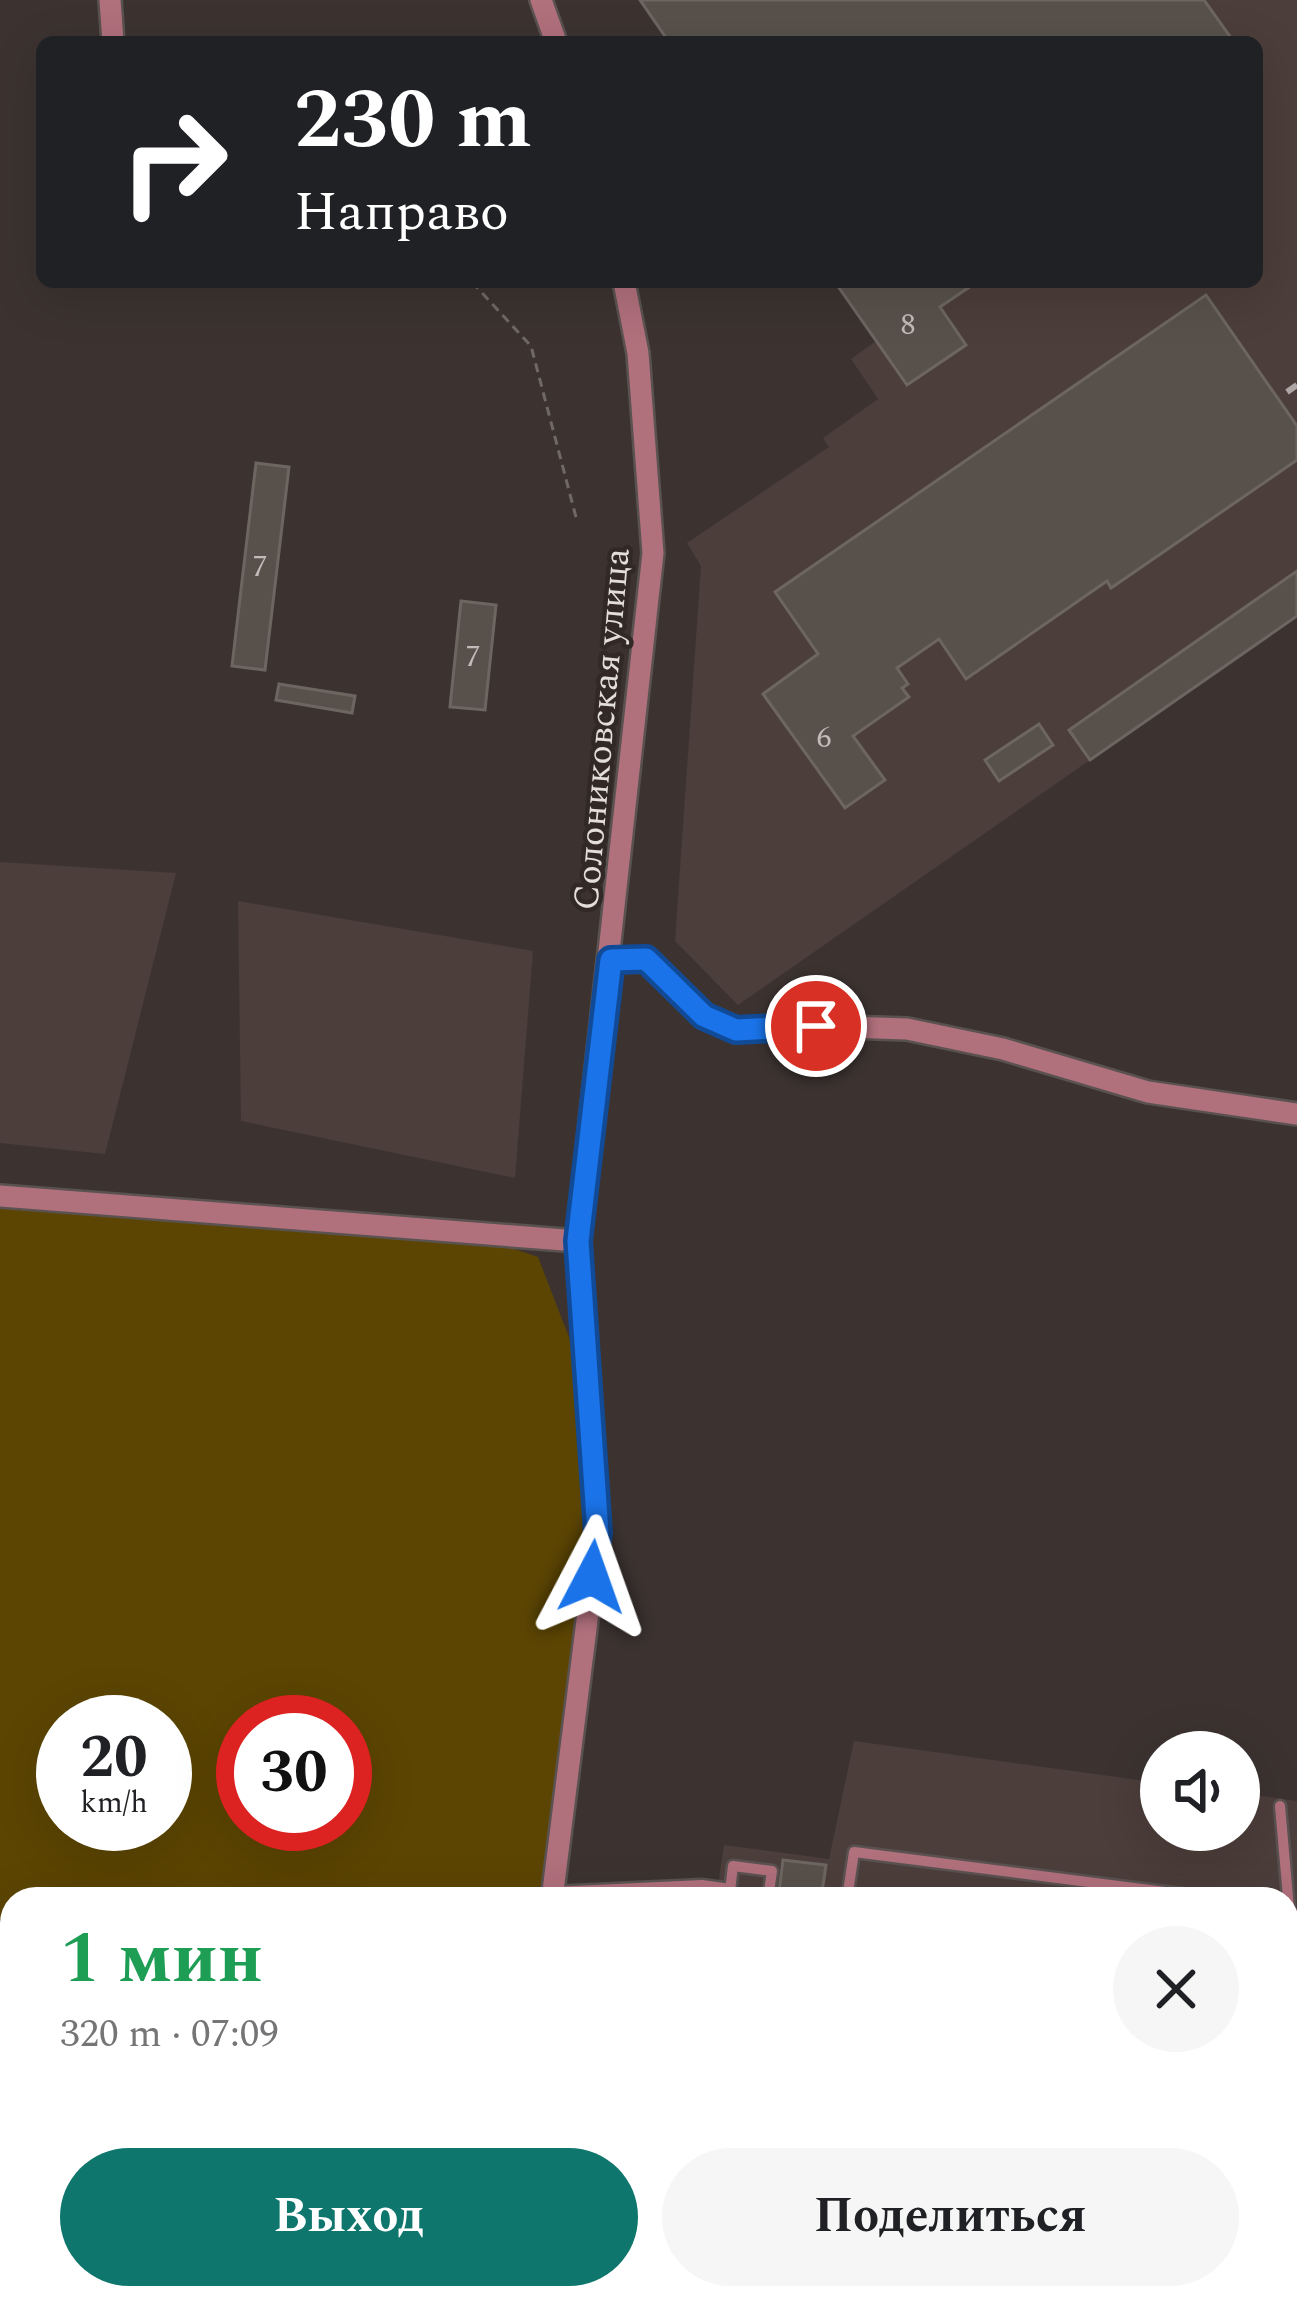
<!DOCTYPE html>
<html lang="ru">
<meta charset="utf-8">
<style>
body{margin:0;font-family:Spectral,serif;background:#f6f6f6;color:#202124;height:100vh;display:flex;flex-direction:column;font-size:45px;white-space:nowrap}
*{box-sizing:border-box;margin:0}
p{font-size:39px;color:#757577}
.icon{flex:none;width:66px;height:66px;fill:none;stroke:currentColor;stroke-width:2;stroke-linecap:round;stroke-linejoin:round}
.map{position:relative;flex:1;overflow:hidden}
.drawer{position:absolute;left:0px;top:1887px;width:1299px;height:423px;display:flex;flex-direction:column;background:#fff;border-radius:36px 36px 0 0;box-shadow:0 12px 48px #0002}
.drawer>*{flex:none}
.guide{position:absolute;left:36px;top:36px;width:1227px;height:252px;border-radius:18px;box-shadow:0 12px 48px #0002;background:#202124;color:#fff;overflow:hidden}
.fabs{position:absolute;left:1140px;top:1731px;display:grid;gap:24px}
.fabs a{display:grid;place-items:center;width:120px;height:120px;border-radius:50%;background:#fff;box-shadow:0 12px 48px #0002;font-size:60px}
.speed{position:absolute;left:36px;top:1695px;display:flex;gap:24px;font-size:60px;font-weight:700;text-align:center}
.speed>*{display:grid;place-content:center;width:156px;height:156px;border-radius:50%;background:#fff;box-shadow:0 12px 48px #0002;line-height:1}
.speed small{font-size:30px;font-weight:400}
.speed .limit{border:18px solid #d22;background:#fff;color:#111}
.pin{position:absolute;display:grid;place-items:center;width:102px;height:102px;color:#fff;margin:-51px;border:6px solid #fff;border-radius:50%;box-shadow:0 3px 12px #0007}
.me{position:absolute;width:132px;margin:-66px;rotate:4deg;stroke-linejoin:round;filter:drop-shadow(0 0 9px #0008)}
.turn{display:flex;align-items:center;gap:42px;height:252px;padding:0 60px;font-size:54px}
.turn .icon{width:156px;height:156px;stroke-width:2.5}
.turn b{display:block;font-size:84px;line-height:102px}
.round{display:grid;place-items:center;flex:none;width:126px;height:126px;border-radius:63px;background:#f6f6f6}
.overview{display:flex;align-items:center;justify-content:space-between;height:204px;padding:0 60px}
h1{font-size:72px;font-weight:700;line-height:90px;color:#1e9e55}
.primary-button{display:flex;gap:24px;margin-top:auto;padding:24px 60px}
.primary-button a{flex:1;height:138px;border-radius:72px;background:#0f766e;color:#fff;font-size:48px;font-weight:700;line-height:138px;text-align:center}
.primary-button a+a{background:#f6f6f6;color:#202124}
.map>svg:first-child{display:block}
.built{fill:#4c3e3a}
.green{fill:#5c4503;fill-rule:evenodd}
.building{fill:#58514b;stroke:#6d6660;stroke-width:3}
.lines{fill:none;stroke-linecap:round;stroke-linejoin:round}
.service-casing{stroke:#5a5250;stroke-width:15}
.minor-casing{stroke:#5a5250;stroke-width:26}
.path{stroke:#706867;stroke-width:3;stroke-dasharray:9 6;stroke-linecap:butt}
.service{stroke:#b0707c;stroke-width:10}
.minor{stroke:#b0707c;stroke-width:21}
.rail{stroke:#aea7a5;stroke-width:6;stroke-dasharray:21 21;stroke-linecap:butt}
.route-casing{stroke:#114b97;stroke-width:30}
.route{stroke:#1a73e8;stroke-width:21}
.labels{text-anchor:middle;stroke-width:9;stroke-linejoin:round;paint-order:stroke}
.number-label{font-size:30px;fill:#c0bab8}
.street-label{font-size:36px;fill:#e3dddc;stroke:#322927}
</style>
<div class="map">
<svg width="1297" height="2308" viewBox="0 0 1297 2308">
<rect width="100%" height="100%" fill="#3c3331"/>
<path class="built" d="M640 0H1297V616L738 1005 675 941 701 566 687 543 829 447 823 438 878 399 851 359 876 341 835 282H1257V42H669Z
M0 862 176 873 105 1154 0 1143Z
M238 901 533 951 515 1178 241 1121Z
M854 1741 1161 1783V1830H1239V1793L1297 1801V1976L1287 2062V1899H716L724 1845 829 1859Z
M1287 2209 1297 2210V2308H659L661 2298H1287Z"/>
<path class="green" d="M0 1205 500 1244 538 1257 577 1358 587 1529 543 1899H12V2298H481L483 2308H0ZM63 1722H165V1824H63ZM243 1722H345V1824H243Z"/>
<path class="building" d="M640 0H1204L1234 42H669Z
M835 282H977L940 307 966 345 907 385Z
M1206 295 1297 426V460L1111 588 1107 581 966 679 939 639 897 668 908 684 902 688 909 697 853 736 885 780 845 808 763 694 818 654 775 592Z
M256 463 289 467 265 670 232 666Z
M1297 571V616L1090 760 1069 730Z
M461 601 496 605 485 710 450 707Z
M279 684 355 696 352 713 276 700Z
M1039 724 1053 745 999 781 985 760Z
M783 1860 826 1865 821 1899H778Z"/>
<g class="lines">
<defs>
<path id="service" d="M1280 1806 1290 1920 1287 1942
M553 1892 702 1885 730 1889
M729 1899 733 1866 772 1871 768 1899
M847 1899 854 1852 1220 1899
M695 2308 697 2298
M881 2308 882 2298
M1084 2308 1085 2298"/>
<path id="minor" d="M110 0 113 42
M541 0 556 42
M611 960 646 959 704 1015 736 1031 816 1026 907 1029 1003 1049 1148 1092 1297 1114
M0 1196 577 1241
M552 1899 598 1533 577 1241 653 553 638 353 624 282
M500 2308 501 2298"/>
</defs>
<use href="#service" class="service-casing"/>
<use href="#minor" class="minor-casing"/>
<path class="path" d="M472 282 531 346 577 521"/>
<use href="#service" class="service"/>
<use href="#minor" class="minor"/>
<path class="rail" d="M1287 392 1297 385"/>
</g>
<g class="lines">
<defs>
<path id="route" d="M592 1577 598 1533 578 1241 611 960 646 959 704 1016 736 1030 816 1026"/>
</defs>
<use href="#route" class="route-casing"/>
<use href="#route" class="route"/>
</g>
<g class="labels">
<g class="number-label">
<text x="908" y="334">8</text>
<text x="260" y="576">7</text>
<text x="473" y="666">7</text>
<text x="824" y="747">6</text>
</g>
<g class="street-label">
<text transform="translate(600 729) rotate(-85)" y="13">Солониковская улица</text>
</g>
</g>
</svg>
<div class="fabs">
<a><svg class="icon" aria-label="sound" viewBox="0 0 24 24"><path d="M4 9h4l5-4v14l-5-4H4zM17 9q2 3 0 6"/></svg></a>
</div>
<div class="speed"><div>20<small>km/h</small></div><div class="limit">30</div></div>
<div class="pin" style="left:816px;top:1026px;background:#d93025"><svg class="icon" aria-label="arrive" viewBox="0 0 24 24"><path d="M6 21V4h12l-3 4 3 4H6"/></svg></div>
<svg class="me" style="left:592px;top:1577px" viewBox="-20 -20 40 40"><path d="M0-17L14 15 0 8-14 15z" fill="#1a73e8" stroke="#fff" stroke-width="4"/></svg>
<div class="guide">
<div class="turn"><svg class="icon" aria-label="right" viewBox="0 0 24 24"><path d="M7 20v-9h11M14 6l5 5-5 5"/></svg><div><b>230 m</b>Направо</div></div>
</div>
<section class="drawer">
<div class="overview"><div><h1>1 мин</h1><p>320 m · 07:09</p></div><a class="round"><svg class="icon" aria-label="close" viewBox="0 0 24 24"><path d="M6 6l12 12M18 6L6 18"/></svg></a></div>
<div class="primary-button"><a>Выход</a><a>Поделиться</a></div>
</section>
</div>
